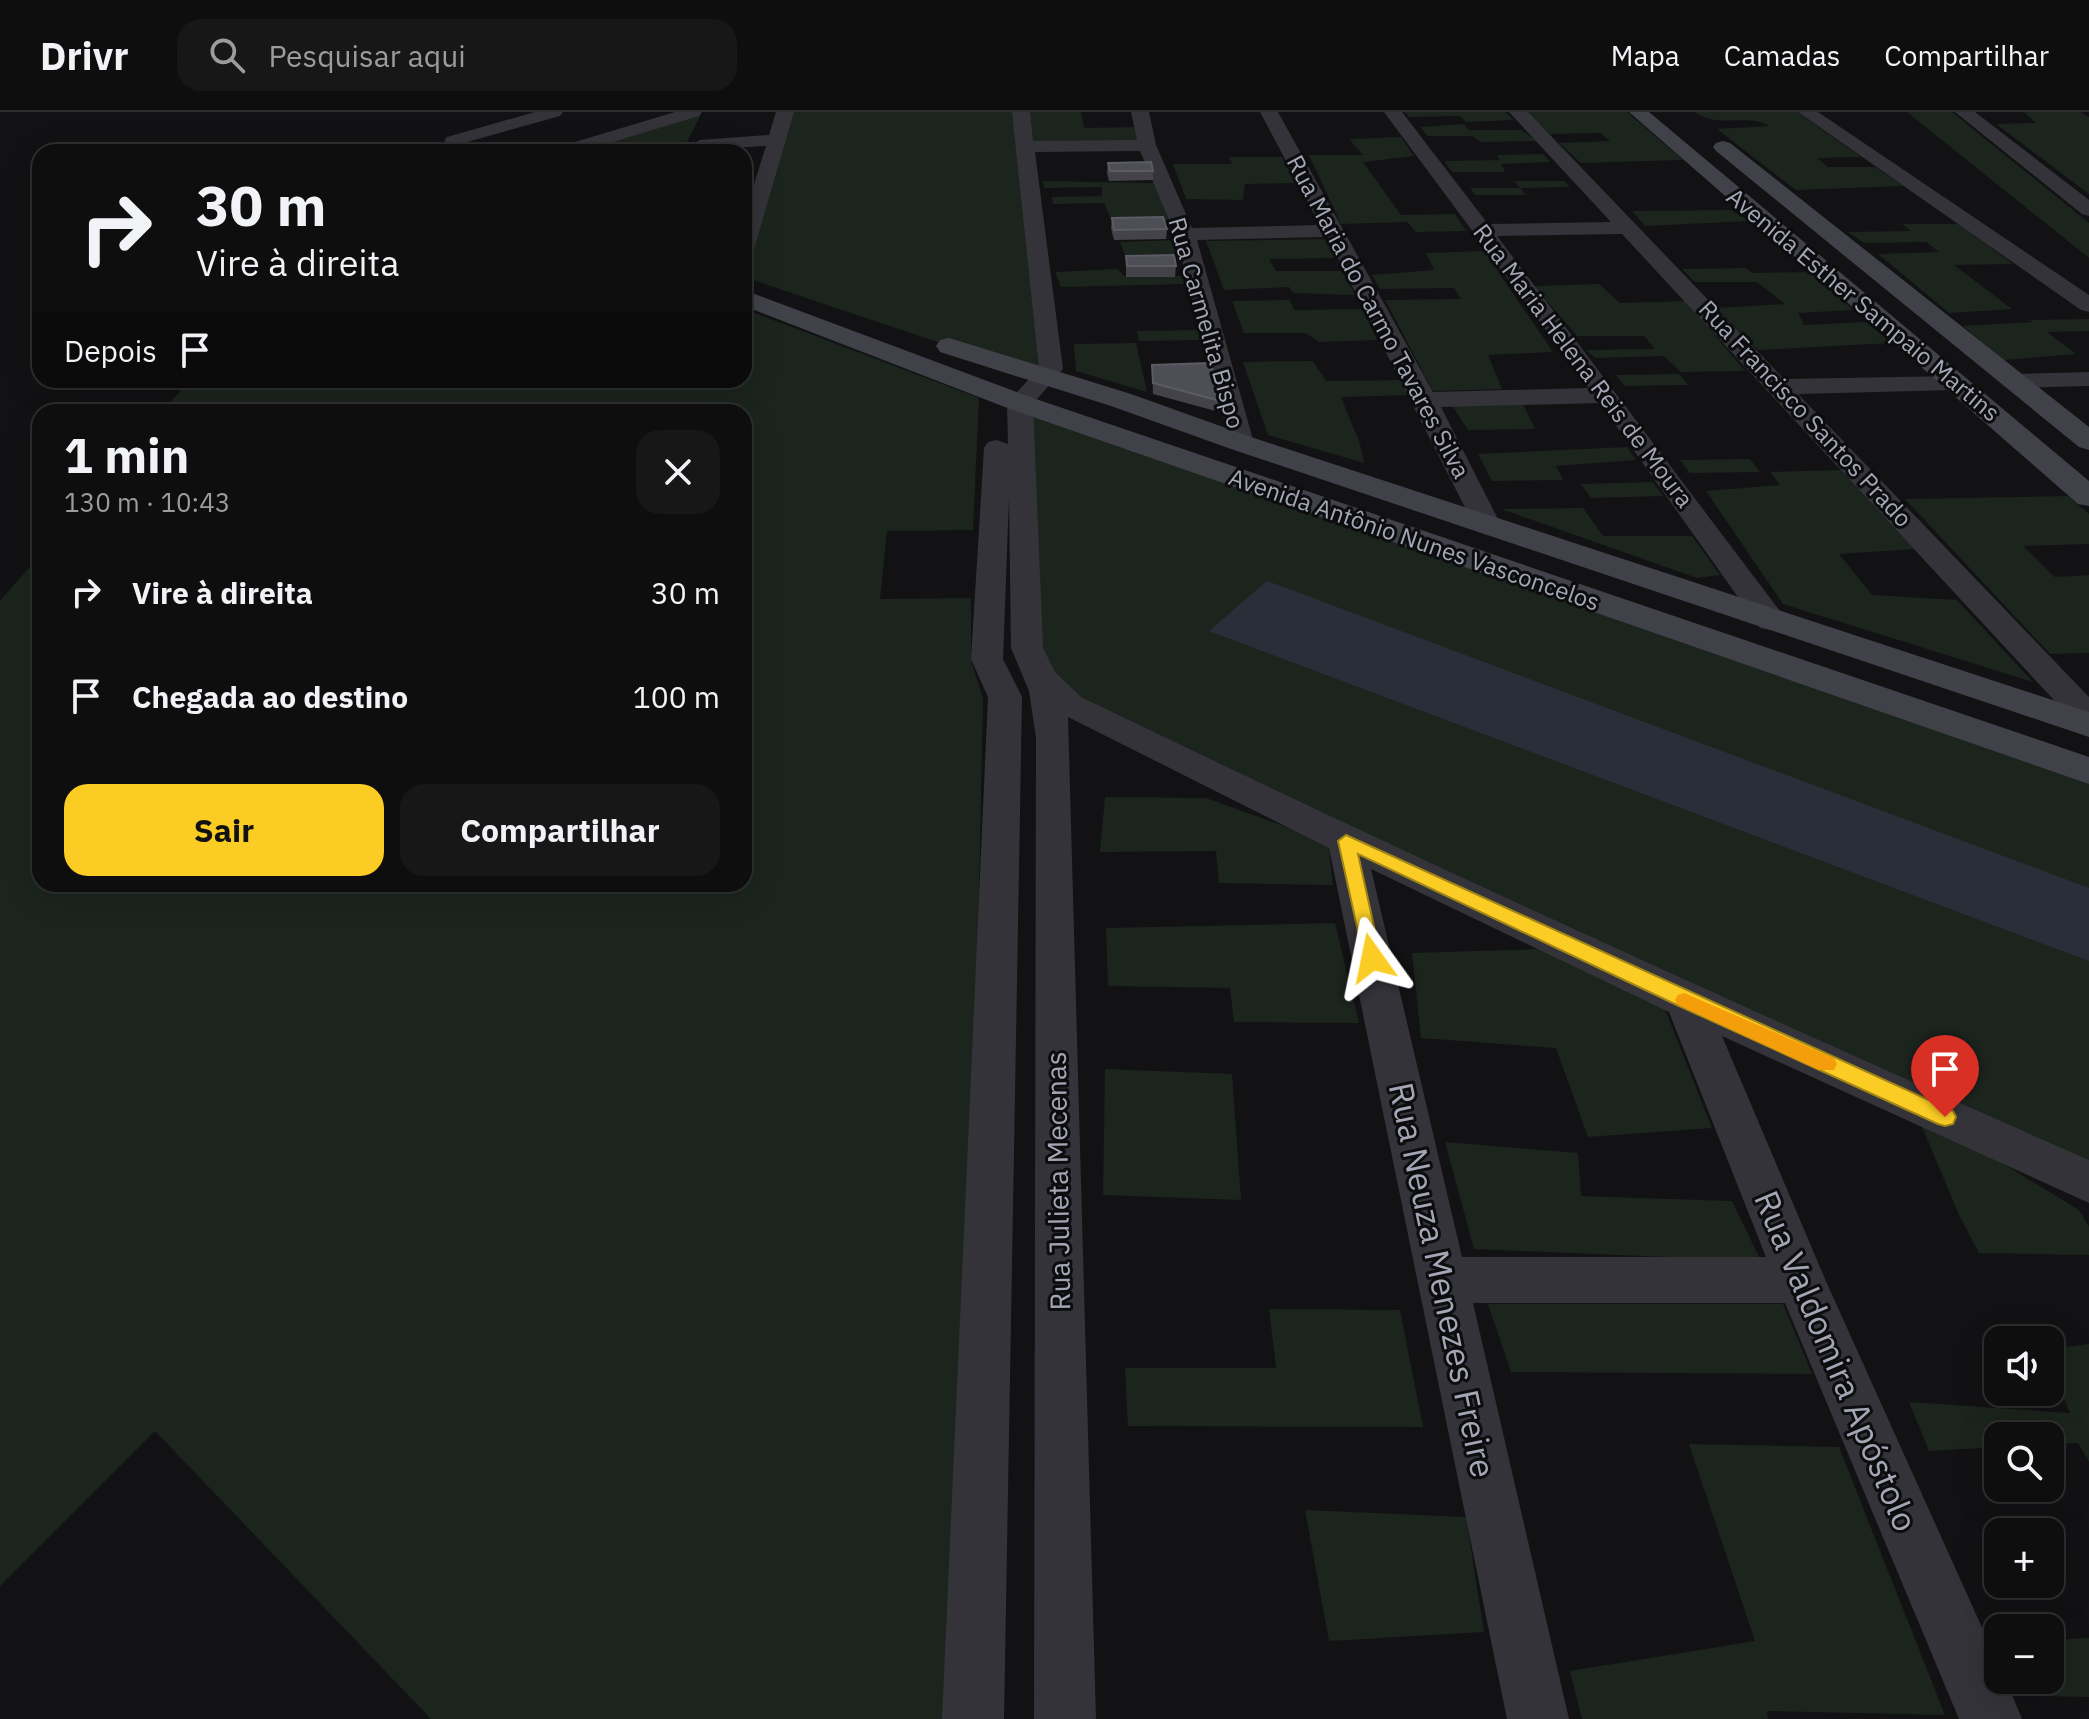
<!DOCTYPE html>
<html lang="pt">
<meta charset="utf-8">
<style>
body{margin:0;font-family:"IBM Plex Sans",sans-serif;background:#171718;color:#f1f3f6;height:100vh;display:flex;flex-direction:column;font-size:30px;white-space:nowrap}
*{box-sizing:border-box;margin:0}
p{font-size:26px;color:#9b9c9e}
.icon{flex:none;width:44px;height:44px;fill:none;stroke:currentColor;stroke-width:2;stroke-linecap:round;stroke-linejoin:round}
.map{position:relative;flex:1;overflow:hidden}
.details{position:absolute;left:32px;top:292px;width:720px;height:488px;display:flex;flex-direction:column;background:#0e0e0f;border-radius:24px;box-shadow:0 8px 32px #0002,0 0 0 2px #2e2e2f}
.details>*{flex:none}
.top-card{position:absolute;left:32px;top:32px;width:720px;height:244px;border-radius:24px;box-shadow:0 8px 32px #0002,0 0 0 2px #2e2e2f;background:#0e0e0f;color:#f1f3f6;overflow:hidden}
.fabs{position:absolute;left:1984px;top:1214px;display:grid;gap:16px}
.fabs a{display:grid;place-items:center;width:80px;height:80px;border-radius:16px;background:#0e0e0f;box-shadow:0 8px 32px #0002,0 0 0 2px #2e2e2f;font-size:40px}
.pin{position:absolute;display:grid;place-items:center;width:68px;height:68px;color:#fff;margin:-82px -34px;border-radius:50% 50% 50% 0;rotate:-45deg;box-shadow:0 0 8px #0007}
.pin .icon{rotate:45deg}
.me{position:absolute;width:88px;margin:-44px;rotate:348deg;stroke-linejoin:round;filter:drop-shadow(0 0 6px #0008)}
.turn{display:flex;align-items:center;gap:28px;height:168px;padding:0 32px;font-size:36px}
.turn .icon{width:104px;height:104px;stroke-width:2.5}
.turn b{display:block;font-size:56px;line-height:68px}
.then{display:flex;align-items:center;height:76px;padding:0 32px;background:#0003;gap:16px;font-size:30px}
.round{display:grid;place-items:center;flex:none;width:84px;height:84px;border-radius:24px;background:#171718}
.head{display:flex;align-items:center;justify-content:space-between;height:136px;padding:0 32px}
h1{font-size:48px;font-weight:700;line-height:60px}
.button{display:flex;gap:16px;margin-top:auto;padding:16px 32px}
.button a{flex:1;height:92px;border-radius:24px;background:#facc24;color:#111;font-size:32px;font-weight:700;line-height:92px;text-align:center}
.button a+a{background:#171718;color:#f1f3f6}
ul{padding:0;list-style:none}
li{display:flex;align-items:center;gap:24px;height:104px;padding:0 32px}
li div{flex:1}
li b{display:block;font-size:30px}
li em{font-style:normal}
header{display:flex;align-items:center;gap:48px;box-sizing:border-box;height:112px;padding:0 40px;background:#0e0e0f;border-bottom:2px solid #2e2e2f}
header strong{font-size:38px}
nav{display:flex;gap:44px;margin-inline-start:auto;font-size:28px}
.search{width:560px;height:72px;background:#171718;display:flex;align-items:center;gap:20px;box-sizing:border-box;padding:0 28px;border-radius:24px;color:#9b9c9e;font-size:30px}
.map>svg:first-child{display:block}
.green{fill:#1c241e}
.water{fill:#282f38}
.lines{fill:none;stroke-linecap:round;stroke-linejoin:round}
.street{fill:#333339;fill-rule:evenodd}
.secondary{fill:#414249;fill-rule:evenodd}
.wall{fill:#434349}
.building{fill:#4e4e55;stroke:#5b5c64;stroke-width:2}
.route{fill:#facc24;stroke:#a28517;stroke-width:2}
.slow{fill:#f59e0b}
.labels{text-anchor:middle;stroke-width:6;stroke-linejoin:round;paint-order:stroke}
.far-street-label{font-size:24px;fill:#a3a6b5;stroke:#0d0d0f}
.street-label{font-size:28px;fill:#a3a6b5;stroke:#0d0d0f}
.near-street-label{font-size:34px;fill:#a3a6b5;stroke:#0d0d0f}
</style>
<header>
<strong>Drivr</strong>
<div class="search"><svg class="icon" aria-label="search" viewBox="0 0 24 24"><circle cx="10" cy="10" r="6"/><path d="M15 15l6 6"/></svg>Pesquisar aqui</div>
<nav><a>Mapa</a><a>Camadas</a><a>Compartilhar</a></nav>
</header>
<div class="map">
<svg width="2089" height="1607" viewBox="0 0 2089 1607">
<rect width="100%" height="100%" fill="#121214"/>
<path class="green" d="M785 0H1081L1084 16 1136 15 1147 33 1025 35 1044 266 744 165V137Z
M1405 0H1505L1514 8 1466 10 1460 4 1409 5Z
M1526 0H1627L1683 48 1581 51 1559 31 1610 29 1600 21 1550 22Z
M1695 0H1797L1861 45 1817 46 1828 55H1875L1903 74 1796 78 1717 17 1770 14C1745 1 1717 17 1695 0Z
M1907 0H1952L2089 111V146Z
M2024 0H2081L2089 5V82L1996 12 2036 11Z
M701 2 682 40H577Z
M1464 12 1469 18H1521L1537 29 1481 30 1472 24H1427L1421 15Z
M1401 25 1414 44 1363 50 1401 103 1455 102 1466 119 1416 120 1407 110 1341 112 1309 43H1363L1349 27Z
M1543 42 1550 50 1501 52 1505 60H1452L1444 49 1500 48 1497 43Z
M1229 45H1282L1296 71 1245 72 1243 88 1186 87 1173 52H1232Z
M1043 69 1154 71 1172 113 1114 114 1104 91 1053 92 1052 85 1102 84V75L1044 76Z
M1515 69H1564L1570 75 1521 76 1525 83H1475L1470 76H1520Z
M1731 98 1749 109 1645 114 1632 99Z
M1902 112H1959L2013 152 1954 153 2012 197 1949 201 1878 142 1939 140 1926 130 1864 131 1848 120 1911 119Z
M1325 127 1335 146 1269 147 1276 159H1342L1355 183 1293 181 1289 175 1224 178 1206 129Z
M1177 128 1180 142 1125 143 1120 130Z
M1484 139 1553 240 1488 243 1502 277 1433 279 1385 188 1461 187 1454 176 1380 177 1372 163 1434 158 1426 141Z
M1746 156 1752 161 1813 160 1853 198 1798 201 1804 213 1866 210 1892 231 1758 238 1716 196 1785 192 1757 170H1695L1682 157Z
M1117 157 1125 164H1182L1184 172 1061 175 1055 160Z
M1599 172 1620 191 1686 189 1745 259 1681 260 1664 244 1595 246 1586 238 1655 237 1644 224H1577L1534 174Z
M1290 188 1294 198 1363 197 1377 228 1319 230 1306 221H1244L1232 189Z
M744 197 979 286 973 418 887 419 880 487 971 486V548L983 587 962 1607H431L155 1319 0 1474V489L40 443V772H744V300H162L190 268H744Z
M2089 207V219L2047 220 2076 242 2003 248 1963 214 2033 210 2030 208Z
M1198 218 1200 228 1139 229 1137 219Z
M1136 231 1147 280 1076 259 1074 232Z
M1313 249 1326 269 1404 268 1410 283 1341 285 1360 332 1364 351 1268 323 1243 250Z
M1679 262 1688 273 1624 274 1616 263Z
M1020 291 2089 656V1070L1686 889 1044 567Z
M1451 292H1523L1535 317 1468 318Z
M1627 335 1636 348 1556 354 1563 368 1492 369 1478 342Z
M1750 347 1760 360 1690 361 1680 348Z
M1840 358 1914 437 1839 442 1872 483 1957 488 2033 570 1783 492 1706 379 1780 373 1770 360Z
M1653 370 1663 384 1591 386 1581 372Z
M2068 384 2089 402V432L2023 434 2055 465 2089 463V541L2050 542 1905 387Z
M1583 396 1603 424H1692L1720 463 1697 466 1501 397Z
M1105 685 1206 686 1328 730 1333 773 1219 771 1216 739 1100 740Z
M1335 811 1359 911 1234 910 1230 876 1108 874 1106 816Z
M1538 837 1663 892 1712 1016 1588 1025 1556 936 1421 926 1412 841Z
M1105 957 1232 962 1241 1088 1103 1083Z
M1915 998 2079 1098 2089 1115V1143L1979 1141 1959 1103Z
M1445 1030 1578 1041 1581 1084 1732 1089 1761 1149 1474 1137Z
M1488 1192H1783L1812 1262 1511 1260Z
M1269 1197 1400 1198 1423 1315 1128 1314 1125 1256H1276Z
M2089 1232V1350L2078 1331 2050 1332V1324H1998V1335L1929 1339 1909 1290 2070 1301 2050 1255V1237Z
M1689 1332 1839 1335 1945 1603 1767 1599 1768 1607H1582L1570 1559 1755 1529Z
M1305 1398 1466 1405 1484 1520 1329 1529Z
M2089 1526V1585L2042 1584 2035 1568H2050V1528Z"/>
<path class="water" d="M1267 469 2089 776V849L1209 519Z"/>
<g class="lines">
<path class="street" d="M535 0H563L560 4 453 34 444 29 447 25Z
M675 0H702L699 4 580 40H552L555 36Z
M776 0H794L754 137 744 143V104L766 34 700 38 691 33 700 28 769 23Z
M1012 0H1030L1033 29 1137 28 1131 0H1149L1156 33 1192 116 1320 113 1260 0H1278L1433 280 1589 276 1384 0H1402L1488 112 1611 110 1509 0H1528L1784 267 1955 264 1964 266 1967 271 1964 276 1955 278 1798 282 2089 585V616L2077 613 1622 122 1497 124 1782 502 1787 509 1782 516 1771 518 1760 516 1600 291 1441 295 1500 411 1496 417 1486 420 1476 417 1327 125 1197 128 1254 331 1250 337H1232L1175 122 1140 39 1035 40 1063 257 1033 292 1043 536 1055 560 1081 585C1414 746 1750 899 2089 1048V1091L1722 924 1825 1167 1998 1551V1568H2006L2022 1607H1959L1785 1191H1473L1569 1607H1507L1329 736 1068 605 1096 1607H1034L1036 626 1029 579 1011 536 1009 386 1003 547 1022 585 1004 1607H942L988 585 971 547 984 336 988 330 997 328 1008 332 1007 291 1039 256ZM1371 757 1669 900 1766 1145H1462Z
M1798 0H1818L2089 183V200L2081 198Z
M1955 0H1975L2089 88V104L2082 102Z
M2089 260V274L2013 276 2004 274 2001 269 2004 264 2013 262Z"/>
<path class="secondary" d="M1629 0H1649L2089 369V394L2078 392Z
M1723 29 1730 31 2089 315V338L2079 335 1716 39 1713 35 1716 31Z
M744 178 1030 285 2089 645V672L1010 297 744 194Z
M949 226 1131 282 1251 325 2089 600V625L1231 337 1111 294 940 240 936 234 940 228Z"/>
</g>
<path class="wall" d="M1108 51 1153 59V68L1109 69 1107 61Z
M1112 106 1167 117 1166 127 1114 128 1111 116Z
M1126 144 1176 154 1175 165H1126Z
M1152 253 1224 290 1223 301 1153 282Z"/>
<path class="building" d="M1151 50 1153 59H1110L1108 51Z
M1163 105 1167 117 1114 118 1112 106Z
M1174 143 1176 154H1127L1126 144Z
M1210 251 1224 290 1153 271 1152 253Z"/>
<path class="route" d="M1346 723 1953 999 1956 1005 1953 1012 1945 1014 1938 1012 1679 894 1358 742 1381 846 1372 853 1365 851 1338 729Z"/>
<path class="slow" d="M1684 881 1834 946 1837 952 1834 958H1819L1678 893 1675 888 1678 883Z"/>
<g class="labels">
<g class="far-street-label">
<text transform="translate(1863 193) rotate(40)" y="8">Avenida Esther Sampaio Martins</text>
<text transform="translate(1378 205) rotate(62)" y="8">Rua Maria do Carmo Tavares Silva</text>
<text transform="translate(1206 211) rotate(74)" y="8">Rua Carmelita Bispo</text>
<text transform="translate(1583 254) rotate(53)" y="8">Rua Maria Helena Reis de Moura</text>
<text transform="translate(1805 302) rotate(47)" y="8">Rua Francisco Santos Prado</text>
<text transform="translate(1414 428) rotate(19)" y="8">Avenida Antônio Nunes Vasconcelos</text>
</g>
<g class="street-label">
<text transform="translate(1058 1069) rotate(-91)" y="10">Rua Julieta Mecenas</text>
</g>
<g class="near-street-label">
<text transform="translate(1442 1168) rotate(78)" y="12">Rua Neuza Menezes Freire</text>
<text transform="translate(1836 1249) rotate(67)" y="12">Rua Valdomira Apóstolo</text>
</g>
</g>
</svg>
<div class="fabs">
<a><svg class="icon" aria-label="sound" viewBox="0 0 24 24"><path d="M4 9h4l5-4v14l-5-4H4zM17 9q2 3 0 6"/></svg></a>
<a><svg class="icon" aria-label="search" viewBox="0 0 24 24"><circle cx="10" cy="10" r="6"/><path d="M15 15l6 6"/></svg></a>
<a>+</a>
<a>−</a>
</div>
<div class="pin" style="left:1945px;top:1005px;background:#d93025"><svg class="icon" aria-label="arrive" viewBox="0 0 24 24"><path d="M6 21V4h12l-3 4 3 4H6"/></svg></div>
<svg class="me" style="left:1372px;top:846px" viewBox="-20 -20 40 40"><path d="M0-17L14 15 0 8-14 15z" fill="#facc24" stroke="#fff" stroke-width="4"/></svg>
<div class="top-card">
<div class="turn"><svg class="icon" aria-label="right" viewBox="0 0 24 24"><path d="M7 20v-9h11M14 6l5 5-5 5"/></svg><div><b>30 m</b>Vire à direita</div></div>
<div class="then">Depois<svg class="icon" aria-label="arrive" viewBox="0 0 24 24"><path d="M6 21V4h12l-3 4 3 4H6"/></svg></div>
</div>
<section class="details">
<div class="head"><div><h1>1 min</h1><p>130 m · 10:43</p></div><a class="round"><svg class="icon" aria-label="close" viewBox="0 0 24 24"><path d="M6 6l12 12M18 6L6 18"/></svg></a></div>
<ul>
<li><svg class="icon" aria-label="right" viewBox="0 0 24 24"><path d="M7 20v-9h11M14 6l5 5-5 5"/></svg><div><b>Vire à direita</b></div><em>30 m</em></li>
<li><svg class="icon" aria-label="arrive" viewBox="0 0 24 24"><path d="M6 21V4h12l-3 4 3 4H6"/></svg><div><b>Chegada ao destino</b></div><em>100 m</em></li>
</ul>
<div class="button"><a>Sair</a><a>Compartilhar</a></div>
</section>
</div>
